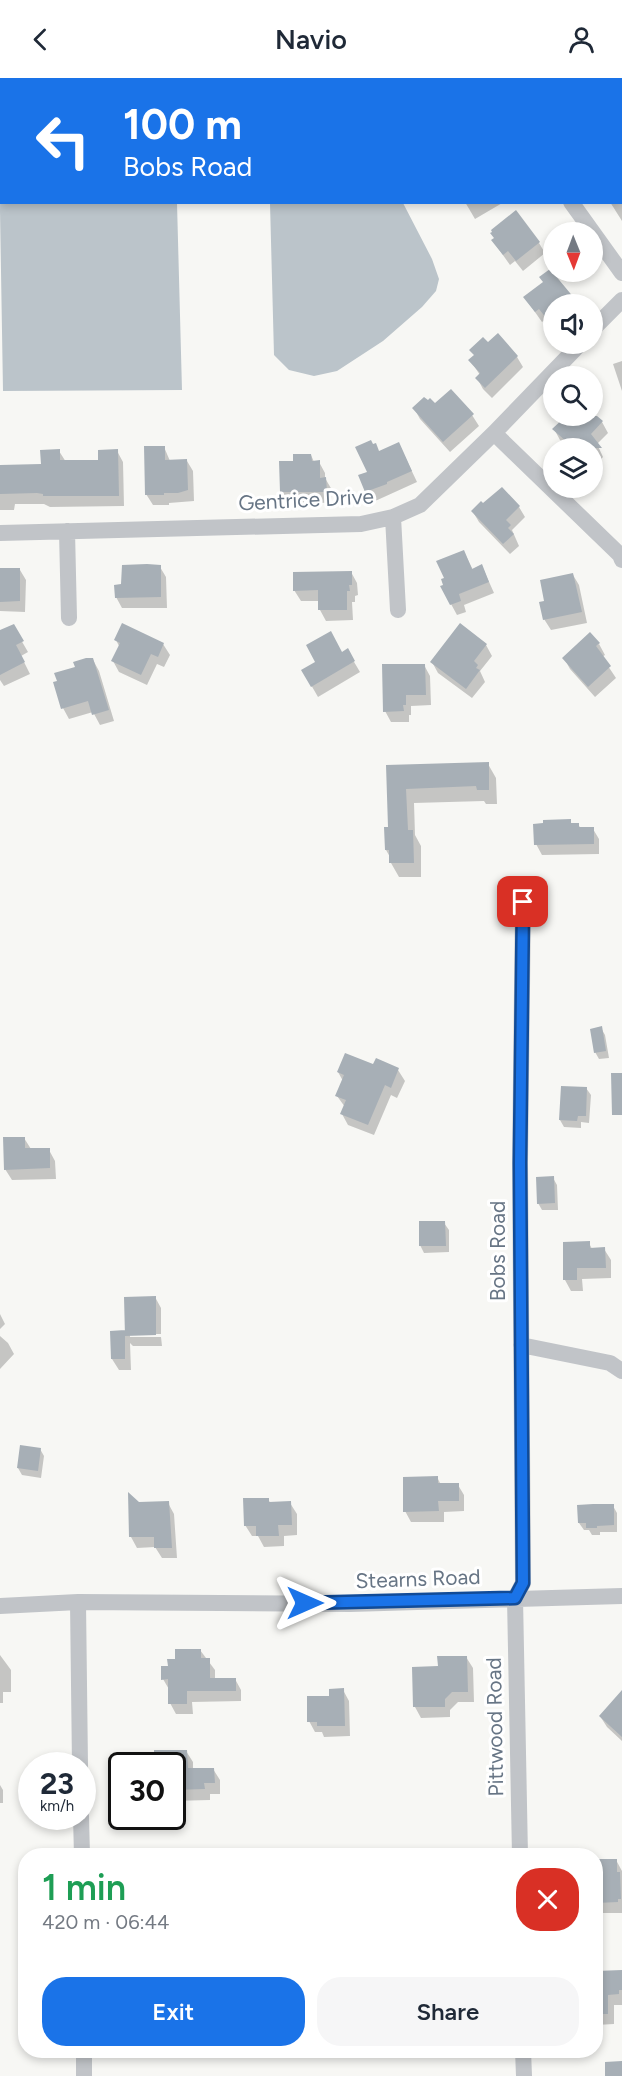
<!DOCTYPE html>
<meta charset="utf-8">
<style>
body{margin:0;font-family:Figtree,sans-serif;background:#f6f6f7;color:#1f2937;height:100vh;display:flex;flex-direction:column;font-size:22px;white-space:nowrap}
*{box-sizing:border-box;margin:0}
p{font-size:20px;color:#747a83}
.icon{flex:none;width:33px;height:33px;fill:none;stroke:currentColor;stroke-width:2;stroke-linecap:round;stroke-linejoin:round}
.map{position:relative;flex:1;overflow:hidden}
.details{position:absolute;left:18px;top:1770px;width:585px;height:210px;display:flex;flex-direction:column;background:#fff;border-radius:24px;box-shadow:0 3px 9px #0003}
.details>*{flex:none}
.hud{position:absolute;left:0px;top:0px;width:622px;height:126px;box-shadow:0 3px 9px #0003;background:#1a73e8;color:#fff;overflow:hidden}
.needle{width:39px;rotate:179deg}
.fabs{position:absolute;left:543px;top:144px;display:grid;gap:12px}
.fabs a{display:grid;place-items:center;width:60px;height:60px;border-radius:50%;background:#fff;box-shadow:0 3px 9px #0003;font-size:30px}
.speed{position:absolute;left:18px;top:1674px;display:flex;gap:12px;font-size:30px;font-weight:700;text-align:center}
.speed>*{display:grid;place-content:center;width:78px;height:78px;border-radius:50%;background:#fff;box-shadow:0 3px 9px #0003;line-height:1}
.speed small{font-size:15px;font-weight:400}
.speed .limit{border:3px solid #111;border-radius:9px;background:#fff;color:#111}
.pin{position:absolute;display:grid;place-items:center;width:51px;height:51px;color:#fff;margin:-26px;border-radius:12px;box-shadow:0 3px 9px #0006}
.me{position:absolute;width:66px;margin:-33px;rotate:90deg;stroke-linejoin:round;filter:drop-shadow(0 0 4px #0008)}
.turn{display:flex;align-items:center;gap:21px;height:126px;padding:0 24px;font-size:27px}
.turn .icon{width:78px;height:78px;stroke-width:2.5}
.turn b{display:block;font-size:42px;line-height:51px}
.round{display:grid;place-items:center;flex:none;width:63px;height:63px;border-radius:24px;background:#f6f6f7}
.headline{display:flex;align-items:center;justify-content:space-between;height:102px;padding:0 24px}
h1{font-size:36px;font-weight:600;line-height:45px;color:#1e9e55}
.action{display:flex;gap:12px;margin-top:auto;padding:12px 24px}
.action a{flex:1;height:69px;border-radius:24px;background:#1a73e8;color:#fff;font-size:24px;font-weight:600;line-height:69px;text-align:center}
.action a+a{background:#f6f6f7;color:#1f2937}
header{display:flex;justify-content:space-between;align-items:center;height:78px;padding:0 24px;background:#fff;font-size:27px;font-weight:600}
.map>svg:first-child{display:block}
.water{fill:#bbc4ca}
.shadow{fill:#0003}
.building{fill:#a7afb6}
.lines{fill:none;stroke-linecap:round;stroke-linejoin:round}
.minor{stroke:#c1c4c8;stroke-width:16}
.route-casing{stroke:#114b97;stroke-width:15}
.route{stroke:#1a73e8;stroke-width:10}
.labels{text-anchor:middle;stroke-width:6;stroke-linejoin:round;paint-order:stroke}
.street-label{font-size:21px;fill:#677585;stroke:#fff}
</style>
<header><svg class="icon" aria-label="back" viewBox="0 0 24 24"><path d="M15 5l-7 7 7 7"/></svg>Navio<svg class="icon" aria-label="person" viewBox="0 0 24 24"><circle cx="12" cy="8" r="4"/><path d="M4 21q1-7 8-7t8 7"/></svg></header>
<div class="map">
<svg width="622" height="1998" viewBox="0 0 622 1998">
<rect width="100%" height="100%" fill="#f7f7f4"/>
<path class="water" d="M8 0H174V1H8Z
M1 22 2 124 177 125 182 312 3 313 0 133Z
M270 125H403L432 181 439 201 436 213 422 229 383 263 337 293 314 298 289 292 274 277Z"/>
<path class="shadow" d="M413 0H437L428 2Z
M538 0H580L581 2H538Z
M621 70 622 71V143L610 124H621Z
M465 124H504L475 141Z
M493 163 539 165 545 175 523 193 515 183 510 187Z
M569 216 576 226H554V250L546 241 542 244 525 220Z
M488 266 517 279 523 289 492 320 483 311 477 300 480 297 470 282Z
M622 283V313L613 286Z
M435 328 472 337 479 348 450 374 420 341 414 330Z
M592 336 602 344 608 355 597 366 603 379 592 390V370H570L560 362 554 351 568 338H592Z
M399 366 417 404 373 424 360 398 369 394 379 374Z
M164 369 170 383H187L193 393 194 423 169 425V427H153L146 416Z
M59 373 66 384 100 383 117 373 123 384 124 428 50 429 44 426H15L14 432H0V388L42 387Z
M311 377 314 384H319L325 395V400L332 412V425L288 424 282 413 294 384Z
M519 429 525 439 512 452 519 468 510 476 479 444 473 434Z
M464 474 473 492 482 488 494 515 464 527 466 534 457 537 451 526Z
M160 489 166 499 167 530H122L116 519Z
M0 492H20L26 502 25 534 0 533Z
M351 494 357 505 358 517 355 518V524H352L353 542 326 543 320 532 319 523H301L294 512Z
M573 497 579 507 587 545 551 552 544 541 546 524Z
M13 548 28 574 21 578 30 596 4 608 0 602V554Z
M116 562 163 566 170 577 164 589 157 586 147 607 119 594 113 583 120 570Z
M599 566 605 577 602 579 616 600 595 619 570 591 564 580Z
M486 567 492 578 480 593 485 604 472 620 438 595 432 584Z
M347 572 360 594 318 619 303 593Z
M93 582 99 593 114 643 100 647 93 634 69 641 63 630 76 590Z
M424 587 430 598 431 627 411 628V637H409V644H391L385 633Z
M488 686 496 700 497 726H486L484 723 414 725 415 757 421 768V799H399L391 785 390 779 386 772 390 751 388 688Z
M570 743 572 746H578L581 751H593L599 761V776L542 777 536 766Z
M601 950 605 957 609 980 599 981 595 974Z
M377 982 398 992 405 1003 397 1020 391 1017 374 1057 348 1047 342 1036 345 1029 337 1018 343 1003 338 994 374 988Z
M586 1010 591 1017 589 1045 581 1044V1050L564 1049 560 1042Z
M24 1060 31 1071 49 1072 55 1083 56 1101 12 1102 5 1091Z
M553 1100 557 1107 558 1132H542L538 1125Z
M444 1145 449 1152V1174L424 1175 420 1167Z
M564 1165H589L592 1171H604L611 1182V1200L582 1201 583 1213H571L565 1202Z
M155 1219 161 1230V1256H130V1259H161L162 1268H133L130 1265 131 1292H119L112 1281 126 1254Z
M0 1236 5 1246 0 1251Z
M0 1258 8 1265 14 1276 0 1291Z
M40 1371 44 1378 41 1400 22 1397 18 1390Z
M437 1399 441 1407H458L464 1417V1433L444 1434V1444H411L405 1433Z
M268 1421 271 1426 290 1425 297 1436V1457L284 1458V1468L264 1469 258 1458H252L245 1447Z
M139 1425H168L174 1436 177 1480H162L155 1469 137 1470 131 1459Z
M613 1428 617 1435V1454H600V1457H592L589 1452H584L579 1445Z
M200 1572 215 1592V1602L235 1601 241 1612V1623L192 1624 193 1636H176L170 1625V1613L163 1601 169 1589 176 1583Z
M0 1577 11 1592V1614H3V1625H0Z
M466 1579 473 1590 474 1624H458L450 1632V1639L421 1640 415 1629 439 1590Z
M343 1612 349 1623 350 1658 324 1659 322 1654H315L309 1643 331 1619Z
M622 1614V1663L607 1649 600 1638Z
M186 1673 193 1684V1692L213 1691 220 1702V1716H210V1722L172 1723V1688H156V1674Z
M0 1707 3 1712V1725H0Z
M395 1772H417L420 1778H395Z
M231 1774H245L247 1777 261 1778H231Z
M616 1782 622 1793V1835H597L596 1783Z
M596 1894H622V1927H614V1946L596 1947Z"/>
<path class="building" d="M516 132 540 164 516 183 508 173 503 177 491 162 494 160 490 155 492 154 491 152Z
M550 191 570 215 578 226H554V250L539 231 535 234 523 219 543 204 539 199Z
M498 255 518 278 485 310 475 300 480 295 468 282 474 277 469 272 483 259 488 264Z
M451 311 474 336 443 364 412 330 424 319 428 322 430 320 435 325Z
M566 338H597L603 343 591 356 602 370H574L552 351Z
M371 362 373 366 376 365 379 373 399 364 412 393 387 404V406L365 414 358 397 367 394 355 369Z
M144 368H165V382L187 381 188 412 178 415H164V417H145Z
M60 371V382H98V372L118 371 119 418H43V416L37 415 0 416V387L41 386 40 372Z
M293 376H311L312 383 320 382V400L326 399 327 414H280L279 383H293Z
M502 409 520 428 506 442 511 447 508 450 514 456 503 466 471 433 481 423 483 425Z
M464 472 472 491 482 486 489 504 459 516 461 523 450 527 440 508 443 507 441 501 444 500 436 483Z
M147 486 161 487V519L115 520 114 507 121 506 122 487Z
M0 490H20V523L0 524Z
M352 493V507H349L350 513H347V532H318V512L293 513V494Z
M573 495 582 534 543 542 539 524 544 523 540 502Z
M122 545 164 565 158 579 151 576 141 597 111 583 120 565 114 562Z
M460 545 487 566 474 583 478 587 476 590 480 592 466 611 430 584Z
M14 546 24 563 16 567 25 584 0 597V552Z
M331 553 342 574 348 570 355 583 311 609 301 592 315 584 306 567Z
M590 554 600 565 596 568 611 588 588 609 562 580Z
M86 580H93L109 632 92 637 88 623 61 631 53 604 57 603 54 595 75 589 73 584Z
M382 586H425L426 617H406V627H403L404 633 383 634Z
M489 684V712H477L476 708 406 711 408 752H413L414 785H389V772H385L384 749H388L386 687Z
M571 741V745H579V749H594V766L534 767 533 746 543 745V742Z
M602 948 606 973 594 975 590 951Z
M345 975 373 986 376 980 399 990 391 1010 385 1007 368 1047 340 1036 346 1022 335 1018 344 997 337 994Z
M611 995H622V1037H612Z
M561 1008 587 1009 586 1038H578L577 1043 559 1042Z
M3 1059H25V1070H50V1090L4 1092Z
M554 1098 555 1125 537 1126 536 1099Z
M419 1143H445L446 1168H419Z
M590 1163V1170L605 1169 606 1190H577V1202H563V1164Z
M156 1218V1257L125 1258 124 1219Z
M125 1252V1281H111L110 1253Z
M20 1367 41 1370 38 1393 17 1390Z
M438 1398V1405H459V1423H438L439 1433 403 1434V1399Z
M128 1414 139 1424 169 1423 172 1470H154V1459H129Z
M243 1420H269V1424L291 1423 292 1447H278L279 1458H256V1448H244Z
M593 1426H614V1447L597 1448V1450H586V1445H578L577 1427Z
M175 1571H201V1580H210V1600H236V1613H187V1626H168V1601L161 1602V1588H168L167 1581H175Z
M437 1578H467L468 1614H452L445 1621V1629H413L412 1589 438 1588Z
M344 1610 345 1648H317V1644H307V1618H329V1611Z
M622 1612V1659L599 1638Z
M154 1672H187L188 1690H214L215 1705H204L205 1711 172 1712V1688L154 1686Z
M596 1781H617V1794H620L621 1821H618V1824L596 1825Z
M622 1892V1912H619V1916L608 1917V1936H596V1893Z
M622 1983V1998H605V1984Z"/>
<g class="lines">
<path class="minor" d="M497 0V2
M571 124 622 195
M592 252 622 222
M494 355 620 477 622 482
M393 439 398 532
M67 453 69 540
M0 455 361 446 393 439 420 427 494 355 580 266
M521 1267 610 1285 622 1293
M78 1524 80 1688
M0 1528 78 1524 350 1526 622 1518
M81 1738 82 1778
M520 1778 515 1520 523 1505 520 1085 523 824
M84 1972V1998
M523 1972 524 1998"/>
</g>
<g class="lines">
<defs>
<path id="route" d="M305 1525 515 1520 523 1505 520 1085 523 824"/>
</defs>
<use href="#route" class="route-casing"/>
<use href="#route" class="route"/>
</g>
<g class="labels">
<g class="street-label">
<text transform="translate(306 422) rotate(-3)" y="7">Gentrice Drive</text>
<text transform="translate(498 1173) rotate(-90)" y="7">Bobs Road</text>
<text transform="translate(418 1501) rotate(-2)" y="7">Stearns Road</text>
<text transform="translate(495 1649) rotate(-91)" y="7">Pittwood Road</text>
</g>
</g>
</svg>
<div class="fabs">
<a><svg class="needle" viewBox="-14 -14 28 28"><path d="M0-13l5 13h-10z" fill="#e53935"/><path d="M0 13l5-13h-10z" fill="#747a83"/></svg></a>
<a><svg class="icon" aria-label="sound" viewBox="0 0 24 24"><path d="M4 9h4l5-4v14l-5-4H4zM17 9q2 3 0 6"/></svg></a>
<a><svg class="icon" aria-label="search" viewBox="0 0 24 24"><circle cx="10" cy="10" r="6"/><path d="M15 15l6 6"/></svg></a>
<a><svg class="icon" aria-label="layers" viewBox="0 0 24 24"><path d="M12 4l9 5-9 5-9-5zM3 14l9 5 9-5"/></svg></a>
</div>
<div class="speed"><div>23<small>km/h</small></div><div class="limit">30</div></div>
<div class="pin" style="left:523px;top:824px;background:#d93025"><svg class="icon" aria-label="arrive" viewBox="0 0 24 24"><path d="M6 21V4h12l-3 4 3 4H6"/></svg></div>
<svg class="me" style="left:305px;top:1525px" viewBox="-20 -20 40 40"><path d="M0-17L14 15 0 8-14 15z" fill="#1a73e8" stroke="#fff" stroke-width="4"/></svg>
<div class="hud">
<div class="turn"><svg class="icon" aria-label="left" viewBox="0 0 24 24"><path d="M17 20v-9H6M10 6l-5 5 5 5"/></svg><div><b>100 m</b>Bobs Road</div></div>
</div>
<section class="details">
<div class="headline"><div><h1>1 min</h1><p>420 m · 06:44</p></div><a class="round" style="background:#d93025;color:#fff"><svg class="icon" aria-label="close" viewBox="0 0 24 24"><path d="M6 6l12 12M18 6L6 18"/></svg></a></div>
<div class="action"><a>Exit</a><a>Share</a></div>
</section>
</div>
